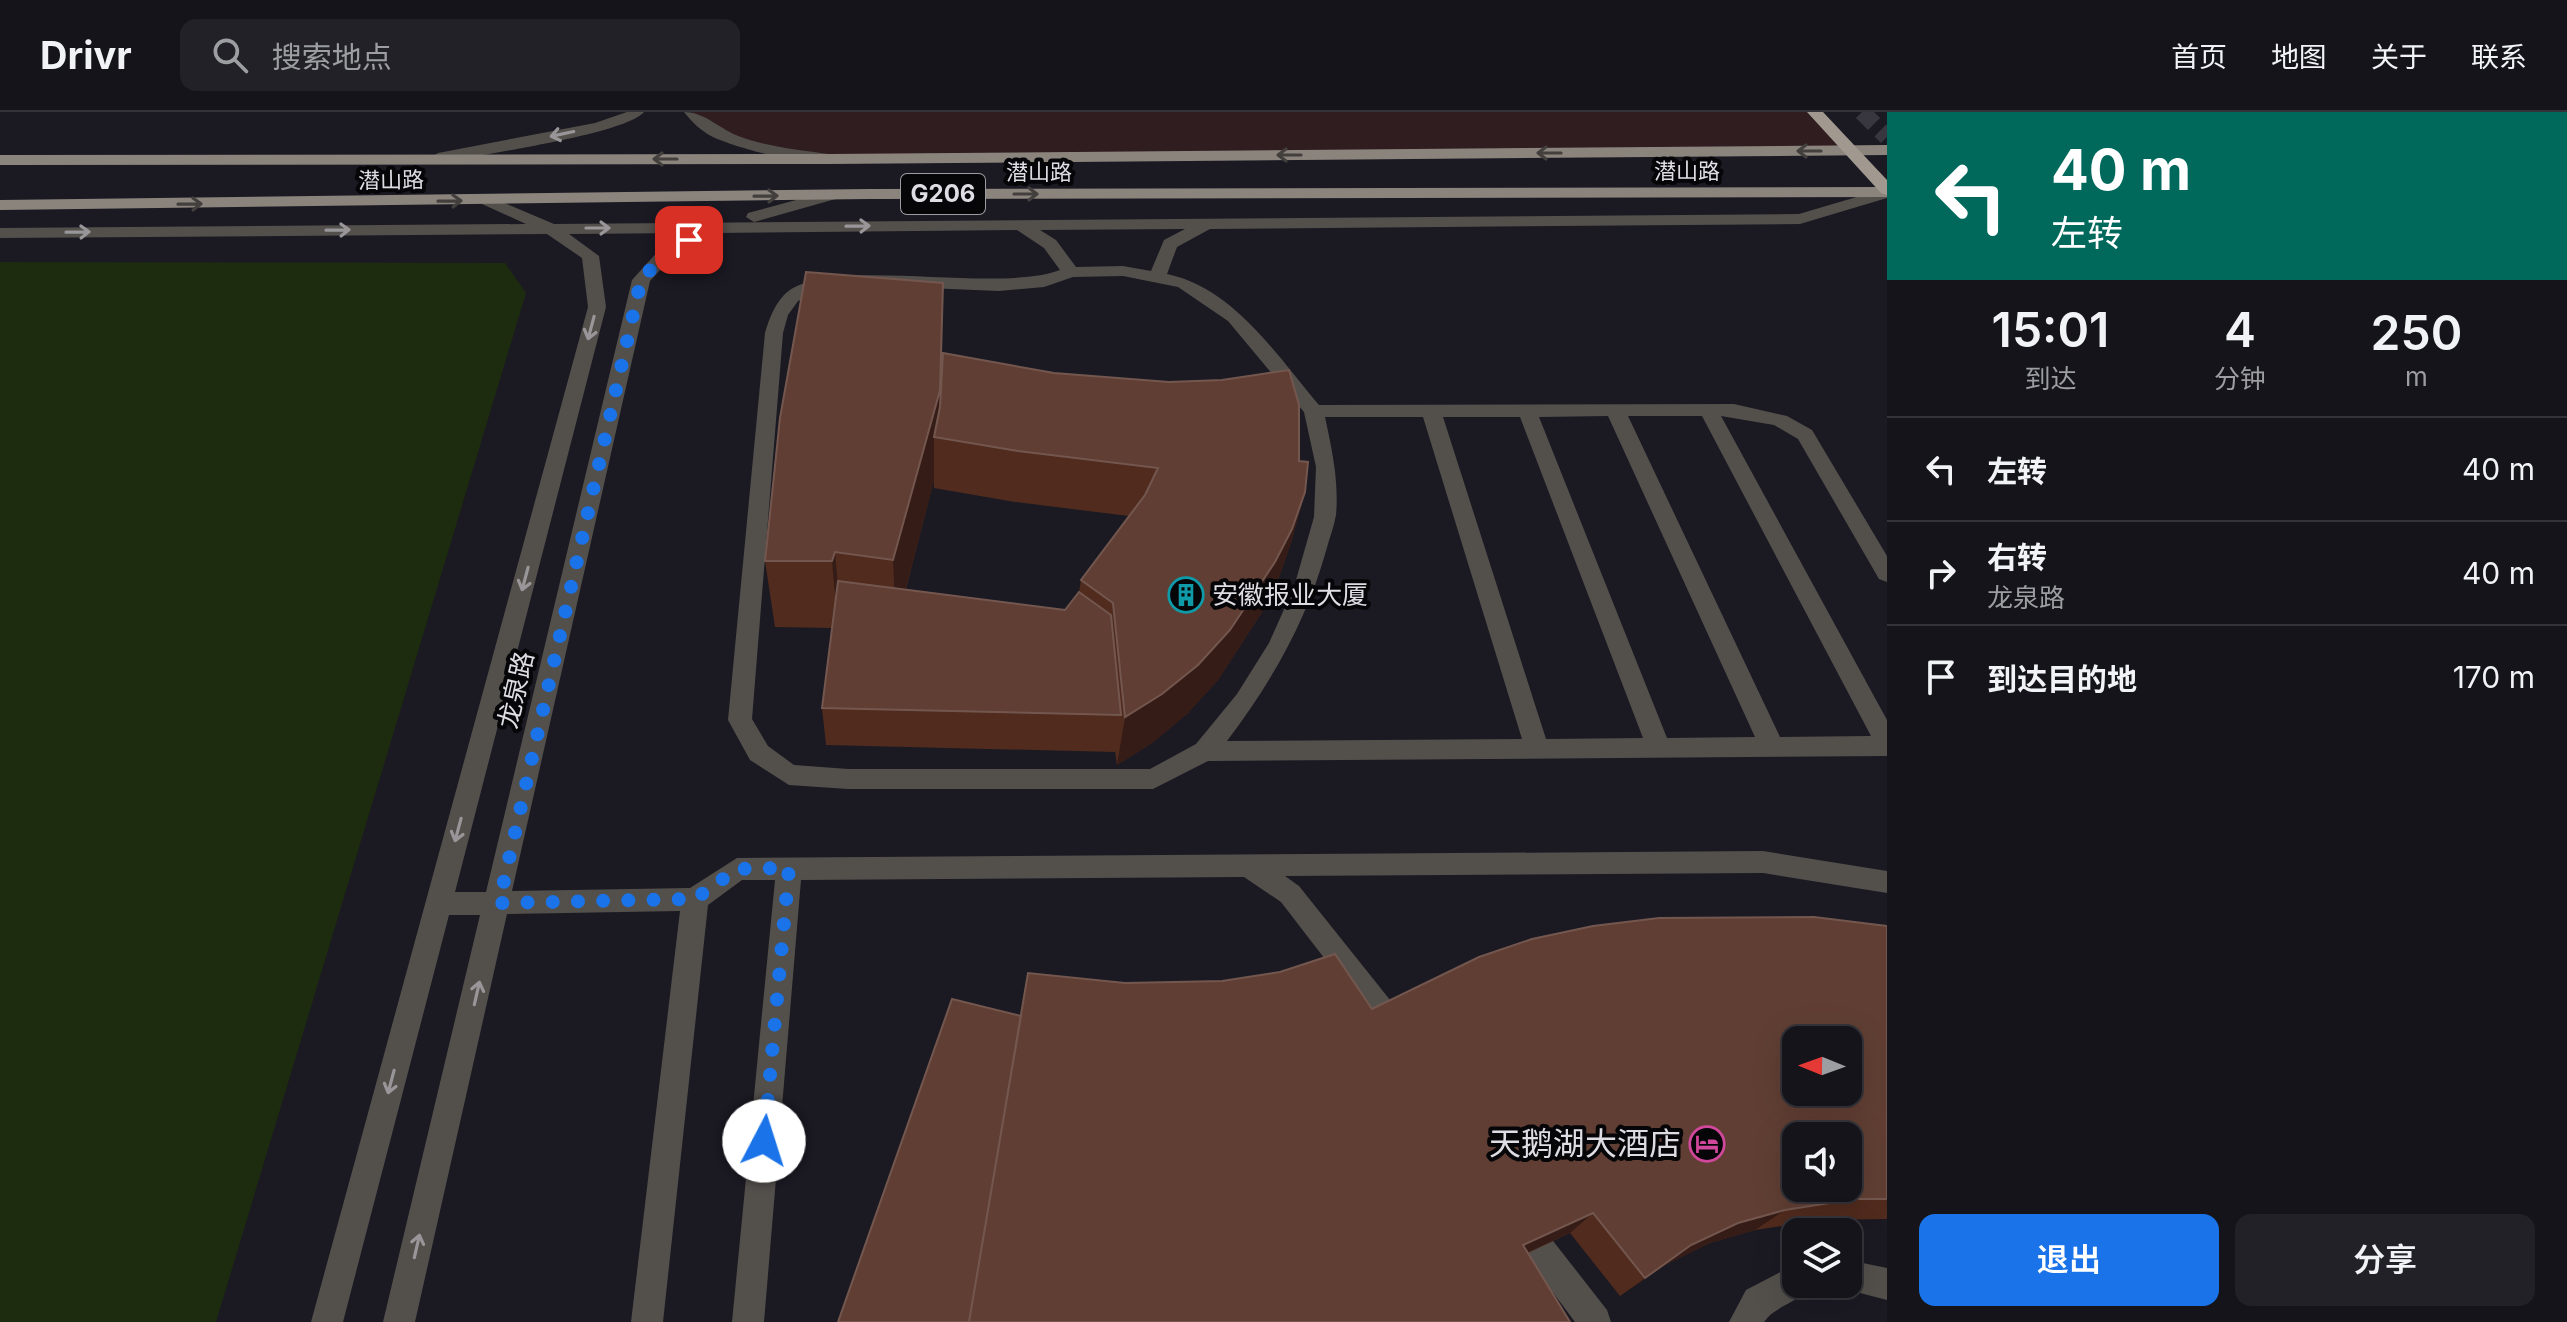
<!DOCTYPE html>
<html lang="zh">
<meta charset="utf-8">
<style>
body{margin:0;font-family:Inter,"Noto Sans SC",sans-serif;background:#212127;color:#f1f3f6;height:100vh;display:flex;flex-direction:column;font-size:30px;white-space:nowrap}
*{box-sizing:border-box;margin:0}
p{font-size:26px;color:#9d9ea2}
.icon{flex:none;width:44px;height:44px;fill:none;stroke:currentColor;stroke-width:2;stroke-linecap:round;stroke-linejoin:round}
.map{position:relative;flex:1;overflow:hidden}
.sheet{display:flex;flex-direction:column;background:#14141a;width:680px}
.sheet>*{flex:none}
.top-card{background:#00695c;color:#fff;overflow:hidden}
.needle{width:52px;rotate:271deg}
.controls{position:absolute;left:1782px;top:914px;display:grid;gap:16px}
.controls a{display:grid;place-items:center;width:80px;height:80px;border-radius:16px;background:#14141a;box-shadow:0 8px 32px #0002,0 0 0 2px #333339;font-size:40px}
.pin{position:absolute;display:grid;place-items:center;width:68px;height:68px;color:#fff;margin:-34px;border-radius:16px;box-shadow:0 4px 12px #0006}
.me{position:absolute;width:88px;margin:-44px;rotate:5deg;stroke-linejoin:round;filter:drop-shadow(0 0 6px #0008)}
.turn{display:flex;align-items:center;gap:28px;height:168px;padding:0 32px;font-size:36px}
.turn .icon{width:104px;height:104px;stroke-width:2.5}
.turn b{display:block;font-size:56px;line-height:68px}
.eta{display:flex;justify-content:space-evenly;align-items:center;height:136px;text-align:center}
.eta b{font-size:48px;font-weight:600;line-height:56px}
.button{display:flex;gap:16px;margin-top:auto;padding:16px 32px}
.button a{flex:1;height:92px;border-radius:16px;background:#1a73e8;color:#fff;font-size:32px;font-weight:600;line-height:92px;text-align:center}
.button a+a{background:#212127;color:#f1f3f6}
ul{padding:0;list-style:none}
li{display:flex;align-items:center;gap:24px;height:104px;padding:0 32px;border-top:2px solid #333339}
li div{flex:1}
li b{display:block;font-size:30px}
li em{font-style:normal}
header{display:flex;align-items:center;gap:48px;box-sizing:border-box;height:112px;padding:0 40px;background:#14141a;border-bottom:2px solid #333339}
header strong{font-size:38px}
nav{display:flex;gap:44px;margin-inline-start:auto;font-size:28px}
.search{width:560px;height:72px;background:#212127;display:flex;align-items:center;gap:20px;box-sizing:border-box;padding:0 28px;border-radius:16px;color:#9d9ea2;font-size:30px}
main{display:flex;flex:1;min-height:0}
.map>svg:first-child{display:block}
.commercial{fill:#2f1d20}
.green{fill:#1d2c0e}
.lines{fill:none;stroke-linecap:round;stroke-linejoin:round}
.highway-tunnel{stroke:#383740;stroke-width:17;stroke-dasharray:17 9;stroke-linecap:butt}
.minor{fill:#53504c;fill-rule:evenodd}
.major{fill:#8b847d;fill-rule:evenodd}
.highway{fill:#a19990;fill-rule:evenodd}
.wall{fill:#512b1e;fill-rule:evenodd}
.shaded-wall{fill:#351c17}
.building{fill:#603e33;stroke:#73574f;stroke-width:2;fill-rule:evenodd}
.oneway{stroke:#989698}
.oneway2{stroke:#423f3d}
.route{stroke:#1a73e8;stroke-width:14;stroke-dasharray:0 25.2}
.labels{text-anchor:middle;stroke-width:8;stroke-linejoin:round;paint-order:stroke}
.far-street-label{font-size:22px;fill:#dddde3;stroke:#060609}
.shield{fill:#060609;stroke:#9c9ca2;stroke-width:2}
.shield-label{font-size:24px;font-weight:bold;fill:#dddde3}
.poi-label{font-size:26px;fill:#dddde3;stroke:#060609;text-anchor:start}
.street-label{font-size:26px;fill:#dddde3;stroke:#060609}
.near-poi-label{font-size:32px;fill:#dddde3;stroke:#060609;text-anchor:end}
</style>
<header>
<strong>Drivr</strong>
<div class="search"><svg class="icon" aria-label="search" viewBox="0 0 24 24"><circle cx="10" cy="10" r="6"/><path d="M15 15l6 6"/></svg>搜索地点</div>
<nav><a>首页</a><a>地图</a><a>关于</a><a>联系</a></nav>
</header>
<main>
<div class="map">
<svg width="1887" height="1210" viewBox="0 0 1887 1210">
<rect width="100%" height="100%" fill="#1b1a23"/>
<path class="commercial" d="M692 0H1815L1850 38 829 47 764 37 695 6Z"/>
<path class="green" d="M0 150 505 151 526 181 216 1210H0Z"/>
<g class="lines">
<path class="highway-tunnel" d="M1862 0 1887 25"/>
<path class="minor" d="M627 0H644C624 23 476 43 438 51L430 46 438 41 595 11Z
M684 0C706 0 720 18 741 25 769 35 800 38 829 42L837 47C822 60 733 35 713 25 701 19 693 11 684 0Z
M1887 76V86L1800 112 1210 117 1177 135 1167 162C1234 176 1277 244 1319 293L1734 292 1787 304 1812 318 1887 444V470L1879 467 1798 327 1774 313 1721 304 1887 608V644L1208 649 1153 677H848L789 673 750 648 728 608 765 221C769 207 774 194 784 183 825 141 993 183 1060 158L1044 136 1017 118 714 121 673 144 650 169 512 779 690 776 737 746 1763 739 1887 759V781L1763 761 1285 764 1299 774 1398 898 1402 907 1398 916 1388 920 1378 916 1281 790 1244 765 801 768 764 1210H732L775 768H742L708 793 663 1210H631L680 799 507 802 415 1210H383L480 803H449L343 1210H311L588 195 582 146 547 122 0 126V116L526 112 482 92 480 89 488 84 554 112 1799 102ZM1185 117 1164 128 1151 159 1123 154 1076 155 1056 128 1040 118ZM690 121 661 136 632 168 486 780H455L606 195 599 144 569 122ZM1123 164 1178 175 1228 209 1304 300 1316 355 1314 405 1294 475 1269 531 1237 582 1196 632 1150 657H848L794 653 768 634 752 607 783 221 788 203 798 189 823 178 855 173 999 179 1044 175 1073 165ZM1608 304 1755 625 1667 626 1539 305ZM1628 304H1702L1871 624 1780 625ZM1325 305H1423L1522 627 1227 629C1271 571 1306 510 1326 439 1329 427 1334 415 1336 403 1339 369 1332 338 1325 305ZM1443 305H1520L1643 626 1546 627Z
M833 78 841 83 839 86 754 110 746 105 748 101Z
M1539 1120 1550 1125 1607 1198 1611 1210H1575L1528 1147 1523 1136 1528 1125Z
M1848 1148 1887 1156V1188L1837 1175 1835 1172H1848Z
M1796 1152V1172H1810C1803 1190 1775 1193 1764 1210H1729L1746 1178Z"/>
<path class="major" d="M1887 33V43L829 52 0 53V43L829 42Z
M1887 75V85L870 87 0 98V88L870 77Z"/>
<path class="highway" d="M1807 0H1823L1887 68V83L1881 81Z"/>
</g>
<path class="wall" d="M942 247 1299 349 1305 380 1291 431 1278 468 1262 500 1218 568 1187 602 1152 631 1117 653 1115 638V640L826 633 822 596 832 516 775 515 765 449ZM934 368V376L1015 390 1129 404 1081 468 1079 480 1065 498 906 477Z
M1887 814V1107L1823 1108 1755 1118 1710 1131 1665 1153 1620 1184 1570 1121 1528 1141 1021 904 1372 897Z"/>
<path class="shaded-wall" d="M943 171 940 326 934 325V368L896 514 893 448Z
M1305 380 1291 431 1278 468 1262 500 1218 568 1187 602 1152 631 1117 653 1125 605Z
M835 440 841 507 838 516 832 449Z
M1785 1098 1755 1118 1710 1131 1665 1153 1620 1184 1691 1133 1738 1111Z
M1593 1101 1570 1121 1502 1152 1523 1133Z"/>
<path class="building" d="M806 160 943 171 940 278 893 448 835 440 832 449H765L780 306Z
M943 241 1054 261 1169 270 1222 268 1289 258 1299 293V349L1308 350 1305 380 1292 417 1275 450 1230 518 1198 553 1162 582 1125 605 1113 491 1081 468 1145 383 1158 356 1018 339 934 325 940 295Z
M838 469 1065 498 1079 480 1111 503 1121 603 822 596Z
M1814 805 1887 814V1087H1855L1785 1098 1738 1111 1691 1133 1645 1166 1593 1101 1523 1133 1570 1210H969L1028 861 1125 871 1222 869 1280 860 1335 842 1372 897 1479 845 1532 827 1593 814 1659 806ZM1796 928H1848V980H1796ZM1796 1024H1848V1076H1796Z
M952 887 1021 904 969 1210H838Z"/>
<defs><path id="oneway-shaft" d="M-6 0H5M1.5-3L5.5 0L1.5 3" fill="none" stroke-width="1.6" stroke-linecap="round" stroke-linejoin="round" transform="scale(2)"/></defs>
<g class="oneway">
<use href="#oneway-shaft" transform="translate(562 22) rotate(168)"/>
<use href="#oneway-shaft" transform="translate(858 114) rotate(-1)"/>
<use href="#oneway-shaft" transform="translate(598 116)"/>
<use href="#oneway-shaft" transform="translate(338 118) rotate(-1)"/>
<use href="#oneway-shaft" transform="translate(78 120) rotate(-1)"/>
<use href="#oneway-shaft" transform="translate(591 216) rotate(105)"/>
<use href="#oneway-shaft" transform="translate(525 467) rotate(105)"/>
<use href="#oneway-shaft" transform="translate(458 718) rotate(105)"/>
<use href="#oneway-shaft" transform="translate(477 881) rotate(-77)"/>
<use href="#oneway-shaft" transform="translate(391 970) rotate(105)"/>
<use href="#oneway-shaft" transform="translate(417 1134) rotate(-77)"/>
</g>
<g class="oneway2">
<use href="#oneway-shaft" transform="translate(1809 39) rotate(180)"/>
<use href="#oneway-shaft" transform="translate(1549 41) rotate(180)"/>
<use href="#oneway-shaft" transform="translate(1289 43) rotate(180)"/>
<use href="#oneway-shaft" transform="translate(665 47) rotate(-180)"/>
<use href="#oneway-shaft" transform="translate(1026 82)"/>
<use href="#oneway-shaft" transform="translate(766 84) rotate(-1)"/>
<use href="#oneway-shaft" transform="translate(450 89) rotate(-1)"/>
<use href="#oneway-shaft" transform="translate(190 92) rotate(-1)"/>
</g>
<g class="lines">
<path class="route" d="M689 128 667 140 641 168 499 791 695 787 737 757 789 756 764 1029"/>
</g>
<defs>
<symbol id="building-ring" viewBox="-11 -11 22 22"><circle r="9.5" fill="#060609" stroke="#0f9aa8" stroke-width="1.5"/><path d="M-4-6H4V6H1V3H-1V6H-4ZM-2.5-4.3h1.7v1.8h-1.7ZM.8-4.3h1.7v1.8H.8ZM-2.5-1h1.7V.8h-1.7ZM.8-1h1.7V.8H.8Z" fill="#0f9aa8"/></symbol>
<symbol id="hotel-ring" viewBox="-11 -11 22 22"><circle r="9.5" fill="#060609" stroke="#d1479c" stroke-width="1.5"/><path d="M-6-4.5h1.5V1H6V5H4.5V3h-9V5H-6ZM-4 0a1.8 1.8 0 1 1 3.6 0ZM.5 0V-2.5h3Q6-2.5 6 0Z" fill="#d1479c"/></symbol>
</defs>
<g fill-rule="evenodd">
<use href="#building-ring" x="1166" y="463" width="40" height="40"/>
<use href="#hotel-ring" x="1687" y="1012" width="40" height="40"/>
</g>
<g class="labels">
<g class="far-street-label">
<text x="1687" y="67">潜山路</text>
<text x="1039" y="68">潜山路</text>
<text transform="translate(391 68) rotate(-1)" y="8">潜山路</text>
</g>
<rect class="shield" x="901" y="62" width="84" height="40" rx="6"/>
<g class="shield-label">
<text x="943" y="90">G206</text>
</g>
<g class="poi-label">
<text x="1212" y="492">安徽报业大厦</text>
</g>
<g class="street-label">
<text transform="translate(516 578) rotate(-77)" y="9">龙泉路</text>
</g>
<g class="near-poi-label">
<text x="1681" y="1043">天鹅湖大酒店</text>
</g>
</g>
</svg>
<div class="controls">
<a><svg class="needle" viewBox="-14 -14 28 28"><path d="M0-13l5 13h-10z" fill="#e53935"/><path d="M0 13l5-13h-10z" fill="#9d9ea2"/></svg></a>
<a><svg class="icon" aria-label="sound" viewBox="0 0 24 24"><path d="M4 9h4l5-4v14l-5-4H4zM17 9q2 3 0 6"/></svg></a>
<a><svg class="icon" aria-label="layers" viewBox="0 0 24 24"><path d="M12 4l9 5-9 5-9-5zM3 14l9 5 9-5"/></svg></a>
</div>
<div class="pin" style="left:689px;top:128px;background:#d93025"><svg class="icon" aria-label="arrive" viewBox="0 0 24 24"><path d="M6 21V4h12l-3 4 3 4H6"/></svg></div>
<svg class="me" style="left:764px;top:1029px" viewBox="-20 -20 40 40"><circle r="19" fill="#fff"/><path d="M0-13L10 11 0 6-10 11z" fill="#1a73e8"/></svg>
</div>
<section class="sheet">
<div class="top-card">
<div class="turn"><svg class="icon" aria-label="left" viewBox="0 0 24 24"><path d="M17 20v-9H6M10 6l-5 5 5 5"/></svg><div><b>40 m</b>左转</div></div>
</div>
<div class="eta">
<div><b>15:01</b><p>到达</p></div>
<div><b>4</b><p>分钟</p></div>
<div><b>250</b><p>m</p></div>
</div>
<ul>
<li><svg class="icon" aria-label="left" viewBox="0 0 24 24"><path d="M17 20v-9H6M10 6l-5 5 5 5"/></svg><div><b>左转</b></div><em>40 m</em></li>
<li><svg class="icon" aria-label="right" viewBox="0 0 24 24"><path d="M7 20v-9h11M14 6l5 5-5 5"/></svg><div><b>右转</b><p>龙泉路</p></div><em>40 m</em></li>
<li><svg class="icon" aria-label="arrive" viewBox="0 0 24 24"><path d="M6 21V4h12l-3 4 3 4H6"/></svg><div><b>到达目的地</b></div><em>170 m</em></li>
</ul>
<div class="button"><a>退出</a><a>分享</a></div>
</section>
</main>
